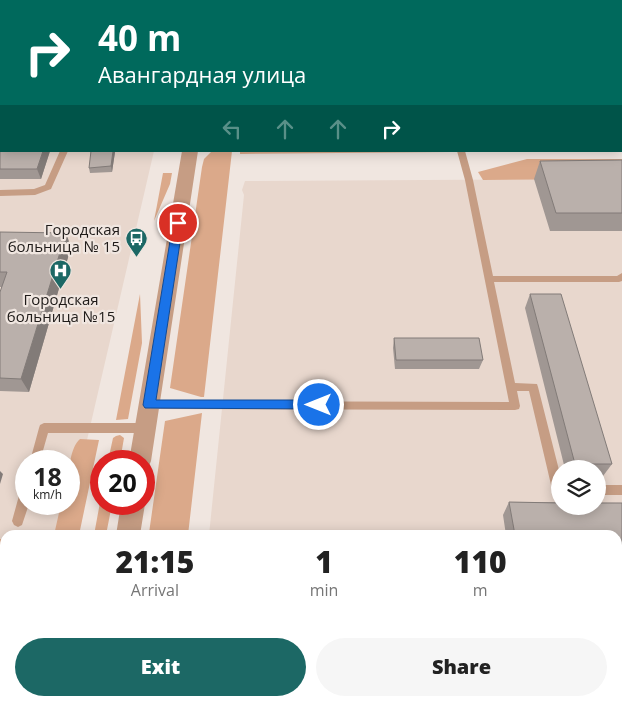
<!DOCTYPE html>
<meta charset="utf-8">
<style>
body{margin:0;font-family:"Open Sans",sans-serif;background:#f6f6f6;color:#222;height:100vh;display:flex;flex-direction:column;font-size:19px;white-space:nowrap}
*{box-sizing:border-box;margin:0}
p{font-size:16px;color:#767676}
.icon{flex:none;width:28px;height:28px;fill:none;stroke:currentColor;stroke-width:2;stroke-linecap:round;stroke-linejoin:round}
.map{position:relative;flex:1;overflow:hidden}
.sheet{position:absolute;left:0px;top:530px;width:622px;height:176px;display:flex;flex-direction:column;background:#fff;border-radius:15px 15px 0 0;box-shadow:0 2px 12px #0003}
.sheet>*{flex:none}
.top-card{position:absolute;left:0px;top:0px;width:622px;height:152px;box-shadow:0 2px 12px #0003;background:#00695c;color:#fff;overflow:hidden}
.controls{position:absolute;left:551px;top:460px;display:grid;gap:10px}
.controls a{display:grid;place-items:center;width:55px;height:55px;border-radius:50%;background:#fff;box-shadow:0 2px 12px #0003;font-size:25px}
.speed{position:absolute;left:15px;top:450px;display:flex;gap:10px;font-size:25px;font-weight:700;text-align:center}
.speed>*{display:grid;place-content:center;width:65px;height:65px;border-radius:50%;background:#fff;box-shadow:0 2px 12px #0003;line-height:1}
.speed small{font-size:12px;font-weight:400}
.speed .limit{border:8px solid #d22;background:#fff;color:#111}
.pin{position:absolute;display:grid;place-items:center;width:42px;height:42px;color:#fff;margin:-21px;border:2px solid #fff;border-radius:50%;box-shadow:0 1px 5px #0007}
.me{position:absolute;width:55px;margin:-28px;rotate:270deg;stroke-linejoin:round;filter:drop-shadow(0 0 4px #0008)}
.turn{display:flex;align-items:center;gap:18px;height:105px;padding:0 15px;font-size:22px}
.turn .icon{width:65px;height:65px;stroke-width:2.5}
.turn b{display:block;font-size:35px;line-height:42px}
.lanes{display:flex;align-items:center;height:48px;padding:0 15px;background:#0003;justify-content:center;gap:25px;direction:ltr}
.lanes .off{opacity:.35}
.eta{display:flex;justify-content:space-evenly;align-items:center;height:85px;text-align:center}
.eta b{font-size:30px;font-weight:800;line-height:35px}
.button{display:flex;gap:10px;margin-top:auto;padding:10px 15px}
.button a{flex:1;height:58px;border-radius:30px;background:#1c6865;color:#fff;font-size:20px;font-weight:800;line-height:58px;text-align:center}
.button a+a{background:#f6f6f6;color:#222}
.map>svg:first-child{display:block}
.built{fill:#e8d7cd;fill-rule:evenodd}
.green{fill:#dba98a}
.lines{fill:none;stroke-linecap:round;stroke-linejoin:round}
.path-far1{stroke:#817a76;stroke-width:2.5;stroke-dasharray:2 2;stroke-linecap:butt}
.path{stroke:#817a76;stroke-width:4;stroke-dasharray:3 3;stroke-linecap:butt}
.service{fill:#c69d84;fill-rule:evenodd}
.minor{fill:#c69d84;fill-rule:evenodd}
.wall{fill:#a09793}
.shaded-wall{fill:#827b78}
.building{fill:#bab0ab;stroke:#827b78}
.route{fill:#1a73e8;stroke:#114b97}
.labels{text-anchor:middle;stroke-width:4.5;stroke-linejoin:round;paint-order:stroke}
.poi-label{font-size:15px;fill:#1f1b19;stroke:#f0e6e0;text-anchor:end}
</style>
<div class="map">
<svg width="622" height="706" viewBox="0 0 622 706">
<rect width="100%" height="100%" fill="#f0e6e0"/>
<path class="built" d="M0 0H183L1 1V151H154L65 535H5V625L0 630ZM26 461H69V504H26Z
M255 0H622V68L621 1Z
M622 179V706H192V701H618V535H209L244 195 242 190 245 181ZM560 469H598V506H560Z"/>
<path class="green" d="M212 151H232L204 397H201L170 388 202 167 204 159Z
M240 151H450V152L240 154Z
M527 159H622V179L483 180 478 172Z
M163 173H172L170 184 154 221Z
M140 294 142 343 128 419 116 420Z
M202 413 188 535 149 533 165 421Z
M116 436 120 435 124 438 120 461H108L113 438Z
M80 439 99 440 79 535H54L61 504H69C69 486 66 452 80 439Z
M101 497V504H112L106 535H94Z
M0 539 5 540V640L0 641Z"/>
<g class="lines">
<path class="path-far1" d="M566 0 571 1"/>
<path class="path" d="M0 645 5 643"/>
<path class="service" d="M201 0H207V1H201Z
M302 0H309L310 1H303Z
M621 40H622V44H621Z
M621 52H622V56H621Z
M60 151H68L51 189 35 195 0 196V190L34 189 45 185Z
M457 151H465L473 180 493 276H617L622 273V281L619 282H494L515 383 537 384 538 387 560 474V494L554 493 552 489 529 391H517L520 406 519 409 515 410 149 409 145 408 144 405 145 402 149 401 509 402 465 180Z
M44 423H146L150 425 151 428 150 431 146 433H48L40 461H30L39 428 40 425Z
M598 485H622V495H598Z
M26 487V504H29L22 525 18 527 14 525 12 521 20 492 22 488Z"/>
<path class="minor" d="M621 127H622V137H621Z
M182 151H198L151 461 148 468 144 470V461H129Z
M144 502 145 504 140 535H116L121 504H144Z
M85 701H113V706H85Z"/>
</g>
<path class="wall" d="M0 144 1 151H50L41 179H0Z
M115 152 112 172 90 173 89 168Z
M622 160V231H550L534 179 540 161Z
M0 232 71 247 29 392 0 391V292L2 287H0Z
M530 294 612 464 603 476H598V469H565L525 308Z
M394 338 483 360 479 369H395L393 348Z
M509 502 622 503V651H618V535H506L503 515Z"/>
<path class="shaded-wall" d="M43 151H50L41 179 37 169Z
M113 151H114L115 152 112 172 111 166Z
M66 233 71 247 29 392 21 379Z
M0 471 3 474 0 484Z"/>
<path class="building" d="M67 0H102V1H66Z
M112 0H168V1H112Z
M0 144H1V151H43L37 169H0Z
M91 151H113L111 166 89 168Z
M622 160V213H556L540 161Z
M0 232 66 233 21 379 0 378V292L7 272H0Z
M530 294H561L612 464H575Z
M394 338H479L483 360H396Z
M509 502 560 503V506H598V503H622V642H618V535H515Z"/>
<path class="route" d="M178 220 183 223 156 400H319L323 401 325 405 323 409 145 408 143 405 173 223Z"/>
<defs>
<symbol id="bus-pin" viewBox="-11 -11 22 30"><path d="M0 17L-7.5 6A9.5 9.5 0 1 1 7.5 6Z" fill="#1c6865" stroke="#f0e6e0"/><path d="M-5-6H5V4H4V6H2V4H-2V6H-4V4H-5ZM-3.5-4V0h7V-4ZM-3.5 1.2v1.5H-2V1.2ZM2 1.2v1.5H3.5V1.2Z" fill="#fff"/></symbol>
<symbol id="hospital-pin" viewBox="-11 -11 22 30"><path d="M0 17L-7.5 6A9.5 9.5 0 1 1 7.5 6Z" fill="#1c6865" stroke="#f0e6e0"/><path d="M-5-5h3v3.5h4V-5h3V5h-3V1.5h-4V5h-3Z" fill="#fff"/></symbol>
</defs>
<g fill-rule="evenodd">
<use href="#bus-pin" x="124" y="226" width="25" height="34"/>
<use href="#hospital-pin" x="48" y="258" width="25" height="34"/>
</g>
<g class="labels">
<g class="poi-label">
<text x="120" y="235">Городская<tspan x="120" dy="17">больница № 15</tspan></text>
<text x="61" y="305" text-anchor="middle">Городская<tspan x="61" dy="17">больница №15</tspan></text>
</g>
</g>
</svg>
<div class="controls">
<a><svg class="icon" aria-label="layers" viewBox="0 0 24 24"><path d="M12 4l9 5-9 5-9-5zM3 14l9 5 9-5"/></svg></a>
</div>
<div class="speed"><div>18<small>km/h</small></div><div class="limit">20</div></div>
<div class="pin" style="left:178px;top:223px;background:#d93025"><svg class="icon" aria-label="arrive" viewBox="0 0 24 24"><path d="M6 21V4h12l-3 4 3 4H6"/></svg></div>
<svg class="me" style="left:319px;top:405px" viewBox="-20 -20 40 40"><circle r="17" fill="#1a73e8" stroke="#fff" stroke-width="3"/><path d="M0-11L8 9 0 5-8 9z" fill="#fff"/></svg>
<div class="top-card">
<div class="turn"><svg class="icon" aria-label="right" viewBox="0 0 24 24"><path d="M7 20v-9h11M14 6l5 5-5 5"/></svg><div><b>40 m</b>Авангардная улица</div></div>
<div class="lanes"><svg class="icon off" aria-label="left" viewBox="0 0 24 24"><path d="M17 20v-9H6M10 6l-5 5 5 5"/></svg><svg class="icon off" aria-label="ahead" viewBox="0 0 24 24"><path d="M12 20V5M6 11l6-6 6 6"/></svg><svg class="icon off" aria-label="ahead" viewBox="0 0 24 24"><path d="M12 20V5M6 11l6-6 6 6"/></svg><svg class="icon" aria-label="right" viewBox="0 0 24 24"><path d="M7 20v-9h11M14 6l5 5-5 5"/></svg></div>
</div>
<section class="sheet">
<div class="eta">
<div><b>21:15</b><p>Arrival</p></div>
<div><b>1</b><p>min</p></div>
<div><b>110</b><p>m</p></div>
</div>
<div class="button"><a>Exit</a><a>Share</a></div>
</section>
</div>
